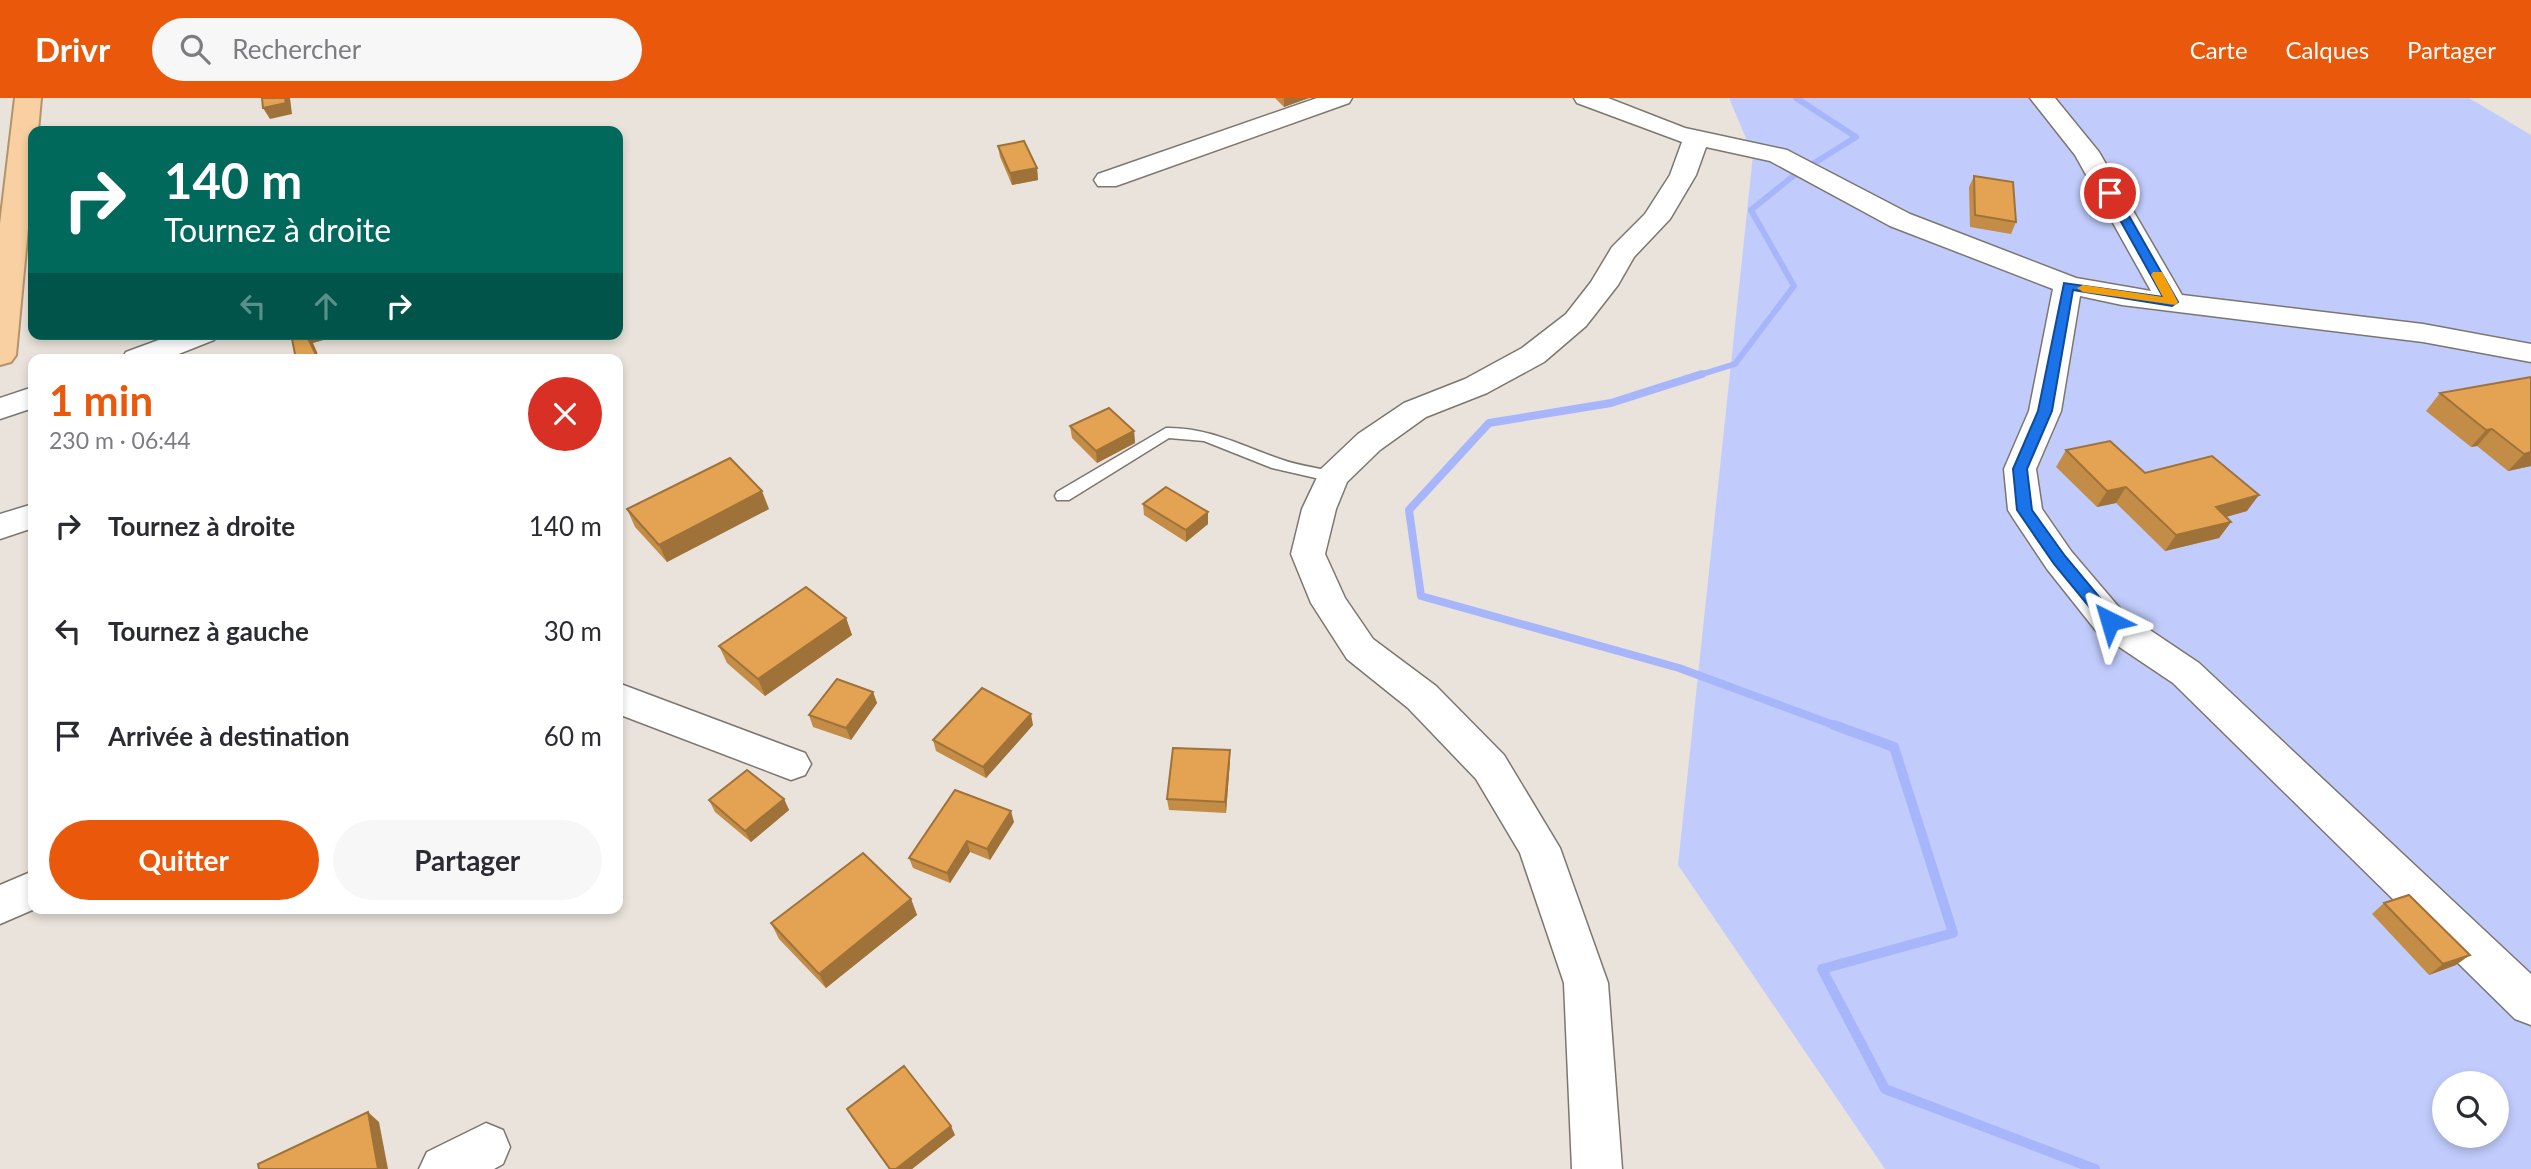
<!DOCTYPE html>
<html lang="fr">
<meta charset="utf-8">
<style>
body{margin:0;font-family:Lato,sans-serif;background:#f7f7f7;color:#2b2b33;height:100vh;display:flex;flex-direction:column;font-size:26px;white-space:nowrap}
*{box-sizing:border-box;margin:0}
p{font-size:23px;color:#7c7c81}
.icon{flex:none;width:38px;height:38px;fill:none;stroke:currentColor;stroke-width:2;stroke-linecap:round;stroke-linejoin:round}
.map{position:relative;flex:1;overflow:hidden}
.sheet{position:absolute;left:28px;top:256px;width:595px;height:560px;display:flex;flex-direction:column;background:#fff;border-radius:14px;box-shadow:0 4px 10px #0003}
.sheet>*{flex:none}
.guide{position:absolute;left:28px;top:28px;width:595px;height:214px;border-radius:14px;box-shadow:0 4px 10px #0003;background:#00695c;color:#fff;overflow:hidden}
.controls{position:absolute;left:2432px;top:973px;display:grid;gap:14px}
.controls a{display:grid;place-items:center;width:77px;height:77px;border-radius:50%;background:#fff;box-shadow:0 4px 10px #0003;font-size:35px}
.pin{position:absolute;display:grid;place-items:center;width:60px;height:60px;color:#fff;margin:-30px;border:4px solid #fff;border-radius:50%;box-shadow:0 2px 7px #0007}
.me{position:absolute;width:77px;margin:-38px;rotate:320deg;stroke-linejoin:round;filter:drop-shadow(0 0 5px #0008)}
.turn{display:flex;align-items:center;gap:24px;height:147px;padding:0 21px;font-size:32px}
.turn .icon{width:91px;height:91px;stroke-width:2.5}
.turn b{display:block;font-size:49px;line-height:60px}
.lanes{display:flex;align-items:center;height:66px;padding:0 21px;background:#0003;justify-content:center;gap:35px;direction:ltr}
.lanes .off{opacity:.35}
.round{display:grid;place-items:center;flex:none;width:74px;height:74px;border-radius:37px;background:#f7f7f7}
.summary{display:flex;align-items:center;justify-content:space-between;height:119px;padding:0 21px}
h1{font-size:42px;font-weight:700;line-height:52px;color:#ea580c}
.primary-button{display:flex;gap:14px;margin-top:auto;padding:14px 21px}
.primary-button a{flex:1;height:80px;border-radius:42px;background:#ea580c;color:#fff;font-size:28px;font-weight:700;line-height:80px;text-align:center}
.primary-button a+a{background:#f7f7f7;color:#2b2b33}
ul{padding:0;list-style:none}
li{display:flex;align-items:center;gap:21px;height:105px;padding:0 21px}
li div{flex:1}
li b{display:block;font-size:26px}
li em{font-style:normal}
header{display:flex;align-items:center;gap:42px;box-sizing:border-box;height:98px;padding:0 35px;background:#ea580c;color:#fff}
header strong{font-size:33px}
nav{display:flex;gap:38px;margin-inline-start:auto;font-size:24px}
.search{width:490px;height:63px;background:#f7f7f7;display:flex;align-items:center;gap:18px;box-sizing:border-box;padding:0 24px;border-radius:38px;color:#7c7c81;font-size:26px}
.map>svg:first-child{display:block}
.green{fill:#c1ccfc;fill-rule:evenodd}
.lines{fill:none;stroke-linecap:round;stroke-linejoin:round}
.stream-far2{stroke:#a7b6fa;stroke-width:6}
.stream-far1{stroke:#a7b6fa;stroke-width:8}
.stream{stroke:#a7b6fa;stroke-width:10}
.service-casing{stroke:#7c7670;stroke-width:3}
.minor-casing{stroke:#7c7670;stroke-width:3}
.trunk-casing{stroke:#b4926c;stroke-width:4}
.service{fill:#fff;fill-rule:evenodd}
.minor{fill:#fff;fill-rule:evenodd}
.trunk{fill:#f8d0a2;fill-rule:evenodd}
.wall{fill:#c38c47}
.shaded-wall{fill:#9f7239}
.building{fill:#e3a352;stroke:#9f7239;stroke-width:2}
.route{fill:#1a73e8;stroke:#114b97;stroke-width:2}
.slow{fill:#f59e0b}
</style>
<header>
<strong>Drivr</strong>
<div class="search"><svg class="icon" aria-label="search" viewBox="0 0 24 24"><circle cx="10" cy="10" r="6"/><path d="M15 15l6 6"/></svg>Rechercher</div>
<nav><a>Carte</a><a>Calques</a><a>Partager</a></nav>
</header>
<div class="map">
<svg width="2531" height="1071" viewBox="0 0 2531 1071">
<rect width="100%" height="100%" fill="#eae3dc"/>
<path class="green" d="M1729 0H2469L2531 37V1071H1885L1678 767 1753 57ZM2445 985H2497V1038H2445Z"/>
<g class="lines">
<path class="stream-far2" d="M1696 278 1735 266 1794 188 1751 112 1792 79 1856 39 1796 0"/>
<path class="stream-far1" d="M1702 276 1611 305 1489 325 1409 412 1421 498 1679 570 1839 629"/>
<path class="stream" d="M1834 627 1894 649 1953 835 1822 871 1885 991 2095 1071"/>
<defs>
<path id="service" d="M1166 330C1208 329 1242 348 1280 361 1299 368 1319 370 1339 375L1341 379 1333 384 1272 370 1204 343 1169 340 1069 402H1057L1055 398 1057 394Z"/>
<path id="minor" d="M1317 0H1352L1349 5 1116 88H1098L1094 82 1098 76Z
M1574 0H1608L1685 30 1787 52 1910 116 2076 180 2151 193 2075 57 2030 0H2055L2099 54 2182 197 2423 226 2531 246V264L2423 244 2122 207 2080 198 2061 313 2036 371 2042 411 2071 453 2123 514 2199 565 2531 876V927L2515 921 2173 585 2097 534 2047 471 2013 420 2008 412 2004 371 2029 313 2053 191 1890 128 1770 63 1706 49 1696 77 1670 121 1634 159 1618 187 1586 228 1544 264 1487 295 1426 319 1380 352 1347 384 1336 411 1325 456 1345 500 1373 541 1436 588 1504 657 1560 750 1608 885 1622 1071H1572L1564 885 1520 755 1476 681 1408 610 1347 561 1311 505 1291 456 1302 411 1321 371 1358 336 1404 305 1465 281 1522 250 1566 216 1591 184 1612 149 1645 116 1670 77 1682 44 1577 5Z
M175 236H218L214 242 166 261H122L126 254Z
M33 289V310L0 321V300Z
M33 406V430L0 441V416Z
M618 585 805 655 811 666 805 677 791 682 618 616Z
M33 773V810H37L0 826V787Z
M486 1025 503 1032 510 1049 503 1066 494 1071H419L427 1054Z"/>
<path id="trunk" d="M15 0H41L38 33H33V77L16 257 11 264 0 267V126Z"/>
</defs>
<use href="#service" class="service-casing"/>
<use href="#minor" class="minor-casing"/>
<use href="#trunk" class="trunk-casing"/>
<use href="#service" class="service"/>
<use href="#minor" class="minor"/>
<use href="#trunk" class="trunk"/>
</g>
<path class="wall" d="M1275 0H1309L1284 9Z
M998 48 1037 70 1038 82 1012 87 1000 59Z
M1974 78 2016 124 2011 136 1970 129 1969 89Z
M2531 279V368L2508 373 2477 348 2471 349 2426 313 2440 295Z
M1070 328 1134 333 1135 345 1097 365 1072 340Z
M2066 352 2145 375 2247 413 2226 419 2231 424 2219 440 2165 453 2116 405 2097 409 2056 369Z
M1143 406 1208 426 1186 444 1144 417Z
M627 411H769L667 464 635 429Z
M846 520 852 537 765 598 727 565 719 548Z
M873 594 877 605 851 642 813 629 809 617Z
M1033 627 986 680 936 653 933 642Z
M1230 652V663L1226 715 1169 712 1167 701Z
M784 701 789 712 751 744 715 714 709 702Z
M1014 724 990 762 970 754 950 785 913 770 909 760Z
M911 801 917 817 826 890 779 841 771 825Z
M2384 805 2456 867 2429 877 2372 816Z
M847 1011 955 1037 912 1071H889L852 1020Z"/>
<path class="shaded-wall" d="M285 0H290L292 16 270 21 263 10Z
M1284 0H1309L1284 9Z
M1037 70 1038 82 1012 87 1010 75Z
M306 236H333L334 239 313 245 320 261H318Z
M2492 331 2477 348 2471 349 2486 332Z
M1134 333 1135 345 1097 365 1096 353Z
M2531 354V368L2508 373 2524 356Z
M2126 389 2116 405 2097 409 2107 393Z
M762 393 769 411 667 464 659 447Z
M2259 397 2247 413 2204 425 2216 409Z
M1208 414V426L1186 444V432Z
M2231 424 2219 440 2165 453 2176 437Z
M846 520 852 537 765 598 758 581Z
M873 594 877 605 851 642 846 630Z
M1031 616 1033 627 986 680 983 669Z
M1230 652V663L1226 715 1225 704Z
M784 701 789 712 751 744 745 733Z
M1011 713 1014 724 990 762 987 751Z
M967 743 970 754 950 785 947 775Z
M911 801 917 817 826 890 819 876Z
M2470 857 2456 867 2429 877 2443 866Z
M368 1014 379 1024 388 1071H378Z
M951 1028 955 1037 912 1071H896Z"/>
<path class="building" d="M262 0H285L286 5 263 10Z
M1024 43 1037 70 1010 75 998 48Z
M1974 78 2013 84 2016 124 1975 117Z
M291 236H306L318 261H296Z
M2531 279V354L2524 356 2492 331 2486 332 2440 295Z
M1109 310 1134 333 1096 353 1070 328Z
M2110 343 2145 375 2212 358 2259 397 2216 409 2231 424 2176 437 2126 389 2107 393 2066 352Z
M730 360 762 393 659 447 627 411Z
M1166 389 1208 414 1186 432 1143 406Z
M806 489 846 520 758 581 719 548Z
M837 581 873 594 846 630 809 617Z
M982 590 1031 616 983 669 933 642Z
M1173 650 1230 652 1225 704 1167 701Z
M747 672 784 701 745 733 709 702Z
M955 692 1011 713 987 751 967 743 947 775 909 760Z
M863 755 911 801 819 876 771 825Z
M2409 797 2470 857 2443 866 2384 805Z
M904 968 951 1028 896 1071H890L847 1011Z
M368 1014 378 1071H259L258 1066Z"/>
<path class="route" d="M2110 91 2116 95 2178 204 2172 208 2073 192 2052 313 2027 371 2032 412 2065 458 2116 519V528H2105L2054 466 2017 412 2013 371 2038 313 2064 185 2163 199 2105 95Z"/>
<path class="slow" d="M2153 174H2162L2178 204 2176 207 2083 194 2077 190 2083 187 2163 199 2151 177Z"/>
</svg>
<div class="controls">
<a><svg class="icon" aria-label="search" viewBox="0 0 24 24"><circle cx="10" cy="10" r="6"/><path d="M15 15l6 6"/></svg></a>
</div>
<div class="pin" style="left:2110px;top:95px;background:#d93025"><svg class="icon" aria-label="arrive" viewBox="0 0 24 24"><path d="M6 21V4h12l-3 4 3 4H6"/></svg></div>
<svg class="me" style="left:2110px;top:523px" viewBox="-20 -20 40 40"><path d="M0-17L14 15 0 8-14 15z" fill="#1a73e8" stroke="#fff" stroke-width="4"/></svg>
<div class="guide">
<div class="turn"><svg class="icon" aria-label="right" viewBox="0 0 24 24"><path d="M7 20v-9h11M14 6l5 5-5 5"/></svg><div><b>140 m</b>Tournez à droite</div></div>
<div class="lanes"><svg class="icon off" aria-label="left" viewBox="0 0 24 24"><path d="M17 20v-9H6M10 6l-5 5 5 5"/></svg><svg class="icon off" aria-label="ahead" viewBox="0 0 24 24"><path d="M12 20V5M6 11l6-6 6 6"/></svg><svg class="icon" aria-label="right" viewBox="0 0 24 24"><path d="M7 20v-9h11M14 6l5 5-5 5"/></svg></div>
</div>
<section class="sheet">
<div class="summary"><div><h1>1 min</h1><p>230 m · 06:44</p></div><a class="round" style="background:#d93025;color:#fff"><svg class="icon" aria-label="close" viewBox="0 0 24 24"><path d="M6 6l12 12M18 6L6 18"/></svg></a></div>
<ul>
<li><svg class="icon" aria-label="right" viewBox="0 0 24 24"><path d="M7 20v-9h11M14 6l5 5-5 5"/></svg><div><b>Tournez à droite</b></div><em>140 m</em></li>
<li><svg class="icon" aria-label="left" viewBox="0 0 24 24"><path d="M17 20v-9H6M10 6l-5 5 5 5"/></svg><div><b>Tournez à gauche</b></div><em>30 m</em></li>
<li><svg class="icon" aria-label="arrive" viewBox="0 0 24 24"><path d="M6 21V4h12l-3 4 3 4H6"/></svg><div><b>Arrivée à destination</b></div><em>60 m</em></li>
</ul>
<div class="primary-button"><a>Quitter</a><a>Partager</a></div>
</section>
</div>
